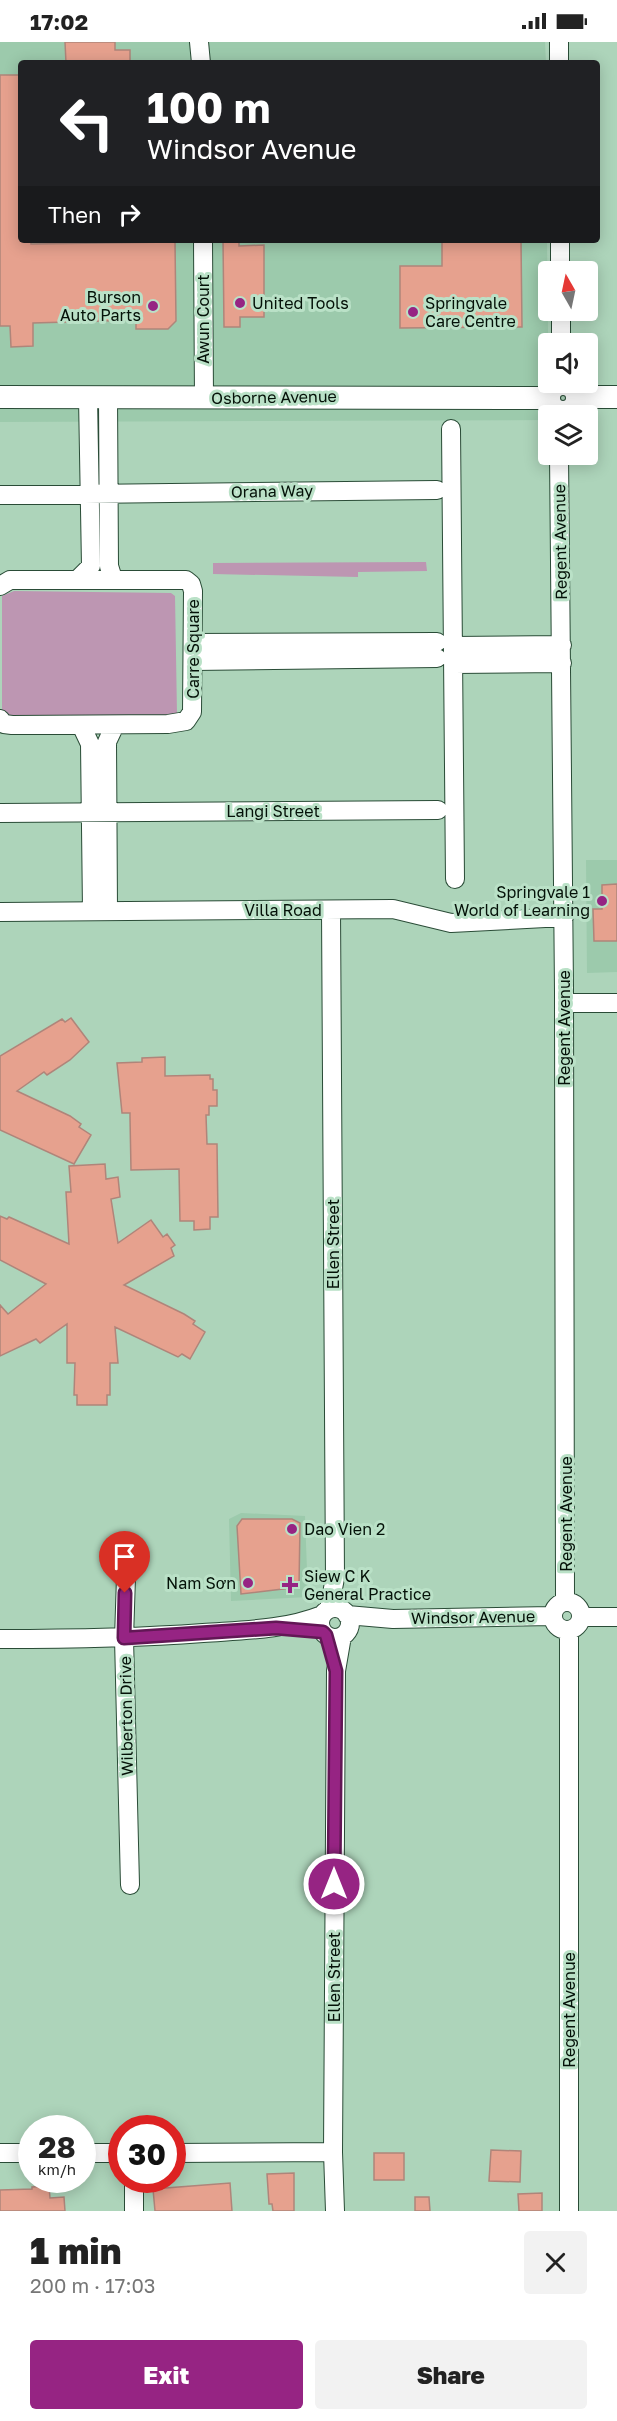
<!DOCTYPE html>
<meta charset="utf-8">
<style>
body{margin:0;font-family:"Golos Text",sans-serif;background:#f2f2f2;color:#222;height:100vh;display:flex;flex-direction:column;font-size:22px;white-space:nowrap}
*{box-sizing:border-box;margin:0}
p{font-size:20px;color:#767676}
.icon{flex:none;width:33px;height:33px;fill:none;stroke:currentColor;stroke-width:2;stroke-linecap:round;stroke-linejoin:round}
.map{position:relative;height:2169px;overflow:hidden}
.side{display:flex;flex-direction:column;background:#fff;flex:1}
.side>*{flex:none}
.banner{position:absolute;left:18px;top:18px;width:582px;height:183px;border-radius:6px;box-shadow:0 3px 15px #0003;background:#202124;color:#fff;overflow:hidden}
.needle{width:39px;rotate:351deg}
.controls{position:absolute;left:538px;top:219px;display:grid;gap:12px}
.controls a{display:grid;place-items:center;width:60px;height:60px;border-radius:6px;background:#fff;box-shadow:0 3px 15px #0003;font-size:30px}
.speed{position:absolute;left:18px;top:2073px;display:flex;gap:12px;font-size:30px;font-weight:700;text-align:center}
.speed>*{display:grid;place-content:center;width:78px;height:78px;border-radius:50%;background:#fff;box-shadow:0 3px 15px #0003;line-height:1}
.speed small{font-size:15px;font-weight:400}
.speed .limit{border:9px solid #d22;background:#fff;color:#111}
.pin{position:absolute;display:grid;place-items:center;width:51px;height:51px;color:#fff;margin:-62px -26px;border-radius:50% 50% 50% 0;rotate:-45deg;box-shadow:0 0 6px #0007}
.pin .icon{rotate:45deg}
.me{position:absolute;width:66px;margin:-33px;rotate:0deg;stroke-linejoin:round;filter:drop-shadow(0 0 4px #0008)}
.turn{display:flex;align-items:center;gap:21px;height:126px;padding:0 30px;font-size:27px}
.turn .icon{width:78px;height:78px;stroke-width:2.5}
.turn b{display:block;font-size:42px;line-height:51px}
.then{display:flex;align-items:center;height:57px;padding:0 30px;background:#0003;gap:12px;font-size:22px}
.round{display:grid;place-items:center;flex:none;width:63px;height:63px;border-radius:6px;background:#f2f2f2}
.headline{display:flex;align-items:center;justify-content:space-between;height:102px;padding:0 30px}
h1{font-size:36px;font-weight:800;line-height:45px}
.action{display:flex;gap:12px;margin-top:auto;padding:12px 30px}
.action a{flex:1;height:69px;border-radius:6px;background:#962483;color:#fff;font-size:24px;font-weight:800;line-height:69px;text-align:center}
.action a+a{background:#f2f2f2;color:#222}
.status{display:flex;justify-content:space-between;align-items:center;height:42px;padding:0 30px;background:#fff;direction:ltr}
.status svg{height:16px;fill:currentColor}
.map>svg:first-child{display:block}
.built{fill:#9ccaac}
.green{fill:#bd96b2}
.building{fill:#e6a18e;stroke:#af857a;stroke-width:1.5}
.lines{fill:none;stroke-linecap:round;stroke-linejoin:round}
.minor-casing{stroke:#2a4c37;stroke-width:20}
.major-casing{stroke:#2a4c37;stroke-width:24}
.minor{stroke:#fff;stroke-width:18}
.major{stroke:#fff;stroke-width:22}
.route-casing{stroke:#621755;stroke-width:15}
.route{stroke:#962483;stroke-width:10}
.poi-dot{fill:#962483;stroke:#bae1c7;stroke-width:2}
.labels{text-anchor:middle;stroke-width:6;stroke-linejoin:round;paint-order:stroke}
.poi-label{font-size:16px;fill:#041108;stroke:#bae1c7;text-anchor:start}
.street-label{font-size:16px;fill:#041108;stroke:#bae1c7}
</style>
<div class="status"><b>17:02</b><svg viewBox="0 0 49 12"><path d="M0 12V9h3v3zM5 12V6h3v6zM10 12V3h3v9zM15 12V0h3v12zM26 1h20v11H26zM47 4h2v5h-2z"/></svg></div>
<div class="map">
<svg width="617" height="2169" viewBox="0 0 617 2169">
<rect width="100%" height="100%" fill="#add4ba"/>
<path class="built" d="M0 0H545L546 21H21V198H547L549 378 0 380Z
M586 818H617V930L587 931Z
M241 1471 305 1474 308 1555 231 1559 229 1477Z"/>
<path class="green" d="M426 520 427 529 358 530V535L213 532V521Z
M14 549 171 551 175 554 177 672 170 677H8L2 670V554Z"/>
<path class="building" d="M65 0H115V8H130V21H66Z
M0 33H21V198H31V202L175 200 176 279 168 287H136V278L33 281V304L11 305 10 284H0Z
M223 198H239V204L264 203V275H240V285H224Z
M521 199 522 285 400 286V224H442V200Z
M617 842V899H594L593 867H602V843Z
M71 976 89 1000 70 1018 47 1033 44 1030 17 1049 70 1074 81 1082 79 1085 91 1093 74 1122 0 1088V1014L62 977 65 980Z
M165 1015V1034L210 1033V1037H213V1048H217V1064H209V1073H206L207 1102H217L218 1175H210V1187L194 1188V1179H180L179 1127 131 1128 130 1075V1071H122L117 1021 142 1020V1016Z
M105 1122 106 1137 118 1135 120 1155 111 1157 118 1201 151 1178 163 1195 167 1192 175 1203 171 1206 174 1214 124 1243 184 1272 195 1279 193 1282 205 1290 190 1317 182 1312 178 1315 115 1285 118 1321H110V1353H107V1363H77V1353H74L75 1321H67V1282L40 1301 36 1297 0 1314V1263L8 1272 46 1242 0 1218V1174L7 1177 9 1175 69 1202 66 1150H71L69 1124Z
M242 1477H292L300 1481 299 1545 241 1552 237 1484Z
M491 2108 521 2109 520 2140 489 2139Z
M374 2111H404V2138H374Z
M294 2131V2169H273L272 2162H269L267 2132Z
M230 2141 232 2169H155L153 2147Z
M49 2144 50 2156 64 2155 65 2169H0V2148L32 2147V2145Z
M542 2151V2169H519L518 2152Z
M415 2155H429L430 2169H415Z"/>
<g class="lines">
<defs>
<path id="minor" d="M199 0 201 21
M559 0V21
M203 198 204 356
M560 198V230
M561 268V302
M561 340V342
M108 355 109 524 113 537
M558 369V374
M451 387 455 837
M559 412 564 949 565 1560
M0 453 437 448
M78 537 91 524 88 355
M0 544 10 538H186L191 542 193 549 192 670 186 679 168 682 12 683 4 682 0 677
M194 601 437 600
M453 604 562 603
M193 619 437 616
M454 622 562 621
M81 683 90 702 92 868
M0 771 438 768
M108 868 107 700 115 683
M0 870 393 867 451 881 564 875
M564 961H617
M127 1505 124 1596 130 1843
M553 1574a14 14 0 1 1 28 0a14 14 0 1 1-28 0Z
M320 1581a15 15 0 1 1 30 0a15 15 0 1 1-30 0Z
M329 1567 335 1536 331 868
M347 1573 393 1577 553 1574
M581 1575H617
M0 1597C68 1597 135 1596 203 1591 243 1588 284 1588 322 1573
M0 2111H32
M82 2111H122
M172 2111 333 2110
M134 2138V2169
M335 2169 333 2110 336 1629 342 1594
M569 2169V1588"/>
<path id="major" d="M549 356a14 14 0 1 1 28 0a14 14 0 1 1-28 0Z
M0 355 549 356
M577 355H617"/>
</defs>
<use href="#minor" class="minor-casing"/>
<use href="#major" class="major-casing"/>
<use href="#minor" class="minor"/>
<use href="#major" class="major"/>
</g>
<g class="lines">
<defs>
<path id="route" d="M125 1551 124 1596 276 1586 323 1590 326 1593 336 1629 334 1842"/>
</defs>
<use href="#route" class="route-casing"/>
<use href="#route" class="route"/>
</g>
<g class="poi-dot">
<circle cx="240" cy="261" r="6"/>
<circle cx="153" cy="264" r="6"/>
<circle cx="413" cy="270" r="6"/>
<circle cx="602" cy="859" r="6"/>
<circle cx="292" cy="1487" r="6"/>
<circle cx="248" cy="1541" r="6"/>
<path d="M287 1534h6v6h6v6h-6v6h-6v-6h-6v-6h6z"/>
</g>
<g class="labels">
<g class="poi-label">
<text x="141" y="261" text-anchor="end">Burson<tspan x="141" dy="18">Auto Parts</tspan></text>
<text x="252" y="267">United Tools</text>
<text x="425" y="267">Springvale<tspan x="425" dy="18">Care Centre</tspan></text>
<text x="590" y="856" text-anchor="end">Springvale 1<tspan x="590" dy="18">World of Learning</tspan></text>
<text x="304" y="1493">Dao Vien 2</text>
<text x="304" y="1540">Siew C K<tspan x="304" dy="18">General Practice</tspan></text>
<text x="236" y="1547" text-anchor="end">Nam Sơn</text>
</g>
<g class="street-label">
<text transform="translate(203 277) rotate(-90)" y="6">Awun Court</text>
<text transform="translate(274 355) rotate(-1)" y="6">Osborne Avenue</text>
<text transform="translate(272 449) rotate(-1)" y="6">Orana Way</text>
<text transform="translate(560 500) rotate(-91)" y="6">Regent Avenue</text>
<text transform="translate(193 607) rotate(-90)" y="6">Carre Square</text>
<text x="273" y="775">Langi Street</text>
<text x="283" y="874">Villa Road</text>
<text transform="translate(564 986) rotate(-90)" y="6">Regent Avenue</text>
<text transform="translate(333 1202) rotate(-90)" y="6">Ellen Street</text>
<text transform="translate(566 1472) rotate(-90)" y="6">Regent Avenue</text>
<text transform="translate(473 1575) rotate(-1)" y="6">Windsor Avenue</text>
<text transform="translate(126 1674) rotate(-91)" y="6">Wilberton Drive</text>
<text transform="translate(334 1935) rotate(-90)" y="6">Ellen Street</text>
<text transform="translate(569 1968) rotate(-90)" y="6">Regent Avenue</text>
</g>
</g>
</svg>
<div class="controls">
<a><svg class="needle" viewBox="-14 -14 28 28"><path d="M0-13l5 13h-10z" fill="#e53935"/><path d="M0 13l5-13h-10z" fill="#767676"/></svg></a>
<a><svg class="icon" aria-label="sound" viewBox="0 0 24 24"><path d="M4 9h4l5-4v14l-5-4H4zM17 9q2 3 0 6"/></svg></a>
<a><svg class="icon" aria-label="layers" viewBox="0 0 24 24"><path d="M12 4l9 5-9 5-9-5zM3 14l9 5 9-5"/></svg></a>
</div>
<div class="speed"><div>28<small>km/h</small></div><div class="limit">30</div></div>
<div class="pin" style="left:125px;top:1551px;background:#d93025"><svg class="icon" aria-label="arrive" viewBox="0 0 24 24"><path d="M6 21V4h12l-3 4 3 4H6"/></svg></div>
<svg class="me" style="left:334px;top:1842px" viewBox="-20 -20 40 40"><circle r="17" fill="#962483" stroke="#fff" stroke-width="3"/><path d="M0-11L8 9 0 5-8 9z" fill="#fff"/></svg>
<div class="banner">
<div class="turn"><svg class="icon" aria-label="left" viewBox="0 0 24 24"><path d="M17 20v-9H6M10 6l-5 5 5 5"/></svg><div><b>100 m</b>Windsor Avenue</div></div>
<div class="then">Then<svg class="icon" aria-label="right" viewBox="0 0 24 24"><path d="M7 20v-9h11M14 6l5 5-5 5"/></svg></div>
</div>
</div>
<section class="side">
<div class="headline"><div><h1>1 min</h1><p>200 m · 17:03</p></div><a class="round"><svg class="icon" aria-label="close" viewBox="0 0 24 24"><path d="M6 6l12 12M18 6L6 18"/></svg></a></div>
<div class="action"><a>Exit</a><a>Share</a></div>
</section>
